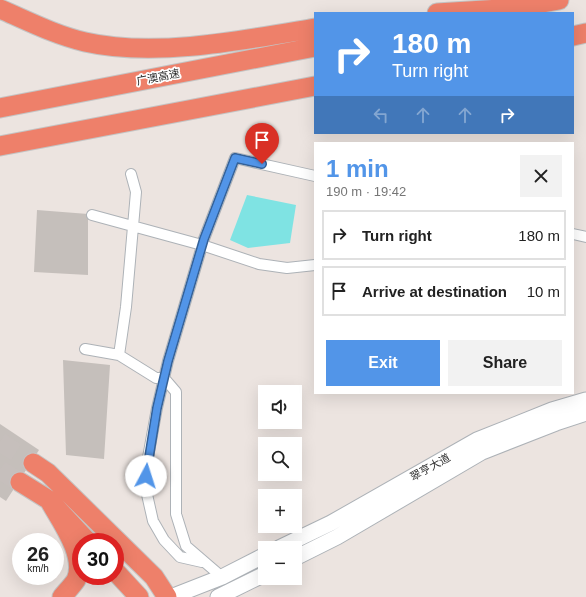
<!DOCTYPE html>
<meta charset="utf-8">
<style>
body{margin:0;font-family:Arial,"Noto Sans SC",sans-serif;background:#f2f2f2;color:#222;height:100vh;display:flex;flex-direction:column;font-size:15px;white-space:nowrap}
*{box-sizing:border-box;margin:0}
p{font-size:13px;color:#767676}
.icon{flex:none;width:22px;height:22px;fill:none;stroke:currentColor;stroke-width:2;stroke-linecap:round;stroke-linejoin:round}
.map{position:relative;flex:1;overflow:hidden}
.sheet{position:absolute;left:314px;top:142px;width:260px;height:252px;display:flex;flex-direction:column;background:#fff;border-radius:0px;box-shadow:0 4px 16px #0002}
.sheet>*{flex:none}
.banner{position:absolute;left:314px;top:12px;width:260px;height:122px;border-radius:0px;box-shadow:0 4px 16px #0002;background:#5295e8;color:#fff;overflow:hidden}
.tools{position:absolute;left:258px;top:385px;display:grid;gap:8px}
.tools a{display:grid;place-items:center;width:44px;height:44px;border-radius:0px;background:#fff;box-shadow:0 4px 16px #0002;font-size:20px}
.speed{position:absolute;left:12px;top:533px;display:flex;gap:8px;font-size:20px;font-weight:700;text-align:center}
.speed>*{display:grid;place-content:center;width:52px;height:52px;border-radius:50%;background:#fff;box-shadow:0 4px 16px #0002;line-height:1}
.speed small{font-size:10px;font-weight:400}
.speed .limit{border:6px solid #d22;background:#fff;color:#111}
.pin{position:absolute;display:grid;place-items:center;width:34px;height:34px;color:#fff;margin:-41px -17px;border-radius:50% 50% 50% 0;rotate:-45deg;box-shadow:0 0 4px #0007}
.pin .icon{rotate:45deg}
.me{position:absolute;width:44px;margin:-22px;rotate:5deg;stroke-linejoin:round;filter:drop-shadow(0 0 3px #0008)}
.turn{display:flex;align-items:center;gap:14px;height:84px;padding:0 12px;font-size:18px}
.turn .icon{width:52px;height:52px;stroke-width:2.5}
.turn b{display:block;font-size:28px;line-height:34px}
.lanes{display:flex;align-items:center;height:38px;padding:0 12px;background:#0003;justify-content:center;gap:20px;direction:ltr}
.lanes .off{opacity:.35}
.round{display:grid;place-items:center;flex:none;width:42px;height:42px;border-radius:0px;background:#f2f2f2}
.overview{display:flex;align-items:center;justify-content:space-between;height:68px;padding:0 12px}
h1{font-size:24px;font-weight:700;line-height:30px;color:#5295e8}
.button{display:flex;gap:8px;margin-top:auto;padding:8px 12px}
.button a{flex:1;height:46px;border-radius:0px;background:#5295e8;color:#fff;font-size:16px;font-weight:700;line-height:46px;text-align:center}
.button a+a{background:#f2f2f2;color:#222}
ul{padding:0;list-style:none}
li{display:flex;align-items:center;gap:12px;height:50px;margin:0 8px 6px;padding:0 4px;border:2px solid #e0e0e0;border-radius:0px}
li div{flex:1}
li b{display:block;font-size:15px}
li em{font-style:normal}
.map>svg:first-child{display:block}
.water{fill:#7fe3e3}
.building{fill:#c5bfbb}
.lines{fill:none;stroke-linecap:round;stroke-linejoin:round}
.motorway-tunnel{stroke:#c6bfbc;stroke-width:19;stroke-dasharray:19 10;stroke-linecap:butt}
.minor-casing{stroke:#adb2b7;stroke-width:12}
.secondary-casing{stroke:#adb2b7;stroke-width:17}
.motorway-casing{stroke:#c4c4c4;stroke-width:21}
.minor{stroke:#fff;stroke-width:10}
.secondary{stroke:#fff;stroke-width:15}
.motorway{stroke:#ee806a;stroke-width:19}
.route-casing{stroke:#356197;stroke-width:10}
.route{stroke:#5295e8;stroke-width:7}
.labels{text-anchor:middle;stroke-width:3.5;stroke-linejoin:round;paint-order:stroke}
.street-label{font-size:11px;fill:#2c2c2c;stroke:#fff}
</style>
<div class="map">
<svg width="586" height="597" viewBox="0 0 586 597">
<rect width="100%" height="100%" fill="#ece4e0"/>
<path class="water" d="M247 195 296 205 290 243 248 248 230 240Z"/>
<path class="building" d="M37 210 88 214V275L34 272Z
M63 360 110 365 104 459 66 455Z
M0 424 39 450 6 501 0 497Z"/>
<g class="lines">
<path class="motorway-tunnel" d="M0 442 33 463
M0 470 20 482"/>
<defs>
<path id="minor" d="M92 215 202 245 259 264 287 268 315 265
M573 234 586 237
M85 349 119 355 156 378H164L176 392V514L186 546 222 577
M119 355 126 307 136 192 131 174
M202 562 180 557 164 540 153 521 146 490 147 463 157 408 168 361 204 239 235 158 315 176"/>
<path id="secondary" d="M279 548 331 523 477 440 552 410 586 400
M295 558 337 537 482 452 556 423 586 413
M171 597 222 577 265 555
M218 597 265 574"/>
<path id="motorway" d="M0 9C28 21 55 35 85 42 155 58 245 40 315 28
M504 10 559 0
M437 13 516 8
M573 36 586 33
M0 108 315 47
M0 146 315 86
M33 463 48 473 154 577 167 597
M20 482 49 500 88 542
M49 500C60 520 87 556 76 580 72 586 66 592 62 597
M115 571 139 597"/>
</defs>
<use href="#minor" class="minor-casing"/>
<use href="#secondary" class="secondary-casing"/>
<use href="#motorway" class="motorway-casing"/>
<use href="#minor" class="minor"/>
<use href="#secondary" class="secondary"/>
<use href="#motorway" class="motorway"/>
</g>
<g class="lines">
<defs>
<path id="route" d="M146 476 157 408 168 361 204 239 235 158 262 164"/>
</defs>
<use href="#route" class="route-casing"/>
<use href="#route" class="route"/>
</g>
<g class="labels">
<g class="street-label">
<text transform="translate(158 77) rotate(-11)" y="4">广澳高速</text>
<text transform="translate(430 467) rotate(-29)" y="4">翠亨大道</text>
</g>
</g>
</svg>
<div class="tools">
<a><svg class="icon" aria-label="sound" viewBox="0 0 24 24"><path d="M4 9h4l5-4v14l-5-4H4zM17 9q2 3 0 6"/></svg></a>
<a><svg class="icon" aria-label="search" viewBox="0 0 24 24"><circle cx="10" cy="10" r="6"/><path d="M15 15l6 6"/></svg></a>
<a>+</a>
<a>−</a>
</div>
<div class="speed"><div>26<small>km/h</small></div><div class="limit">30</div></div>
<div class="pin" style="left:262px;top:164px;background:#d93025"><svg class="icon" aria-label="arrive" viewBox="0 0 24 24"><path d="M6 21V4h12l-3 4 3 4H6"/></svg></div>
<svg class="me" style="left:146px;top:476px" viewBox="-20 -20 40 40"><circle r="19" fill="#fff"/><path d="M0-13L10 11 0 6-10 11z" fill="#5295e8"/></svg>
<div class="banner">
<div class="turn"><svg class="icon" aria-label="right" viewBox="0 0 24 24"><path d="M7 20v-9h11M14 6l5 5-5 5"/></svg><div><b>180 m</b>Turn right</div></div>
<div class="lanes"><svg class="icon off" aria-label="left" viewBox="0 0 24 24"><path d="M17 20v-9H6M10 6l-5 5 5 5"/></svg><svg class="icon off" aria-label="ahead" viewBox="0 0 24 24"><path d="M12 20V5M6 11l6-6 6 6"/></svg><svg class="icon off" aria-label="ahead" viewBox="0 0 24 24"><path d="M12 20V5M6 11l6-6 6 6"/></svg><svg class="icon" aria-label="right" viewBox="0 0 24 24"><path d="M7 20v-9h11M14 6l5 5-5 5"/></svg></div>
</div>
<section class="sheet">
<div class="overview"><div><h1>1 min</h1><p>190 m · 19:42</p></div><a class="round"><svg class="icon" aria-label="close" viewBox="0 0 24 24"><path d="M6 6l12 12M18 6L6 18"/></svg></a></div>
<ul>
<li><svg class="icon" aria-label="right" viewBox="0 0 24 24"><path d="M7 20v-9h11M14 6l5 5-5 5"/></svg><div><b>Turn right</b></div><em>180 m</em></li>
<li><svg class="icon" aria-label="arrive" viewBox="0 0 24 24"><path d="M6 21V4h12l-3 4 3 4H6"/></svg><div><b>Arrive at destination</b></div><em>10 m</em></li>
</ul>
<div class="button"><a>Exit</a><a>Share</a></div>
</section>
</div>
